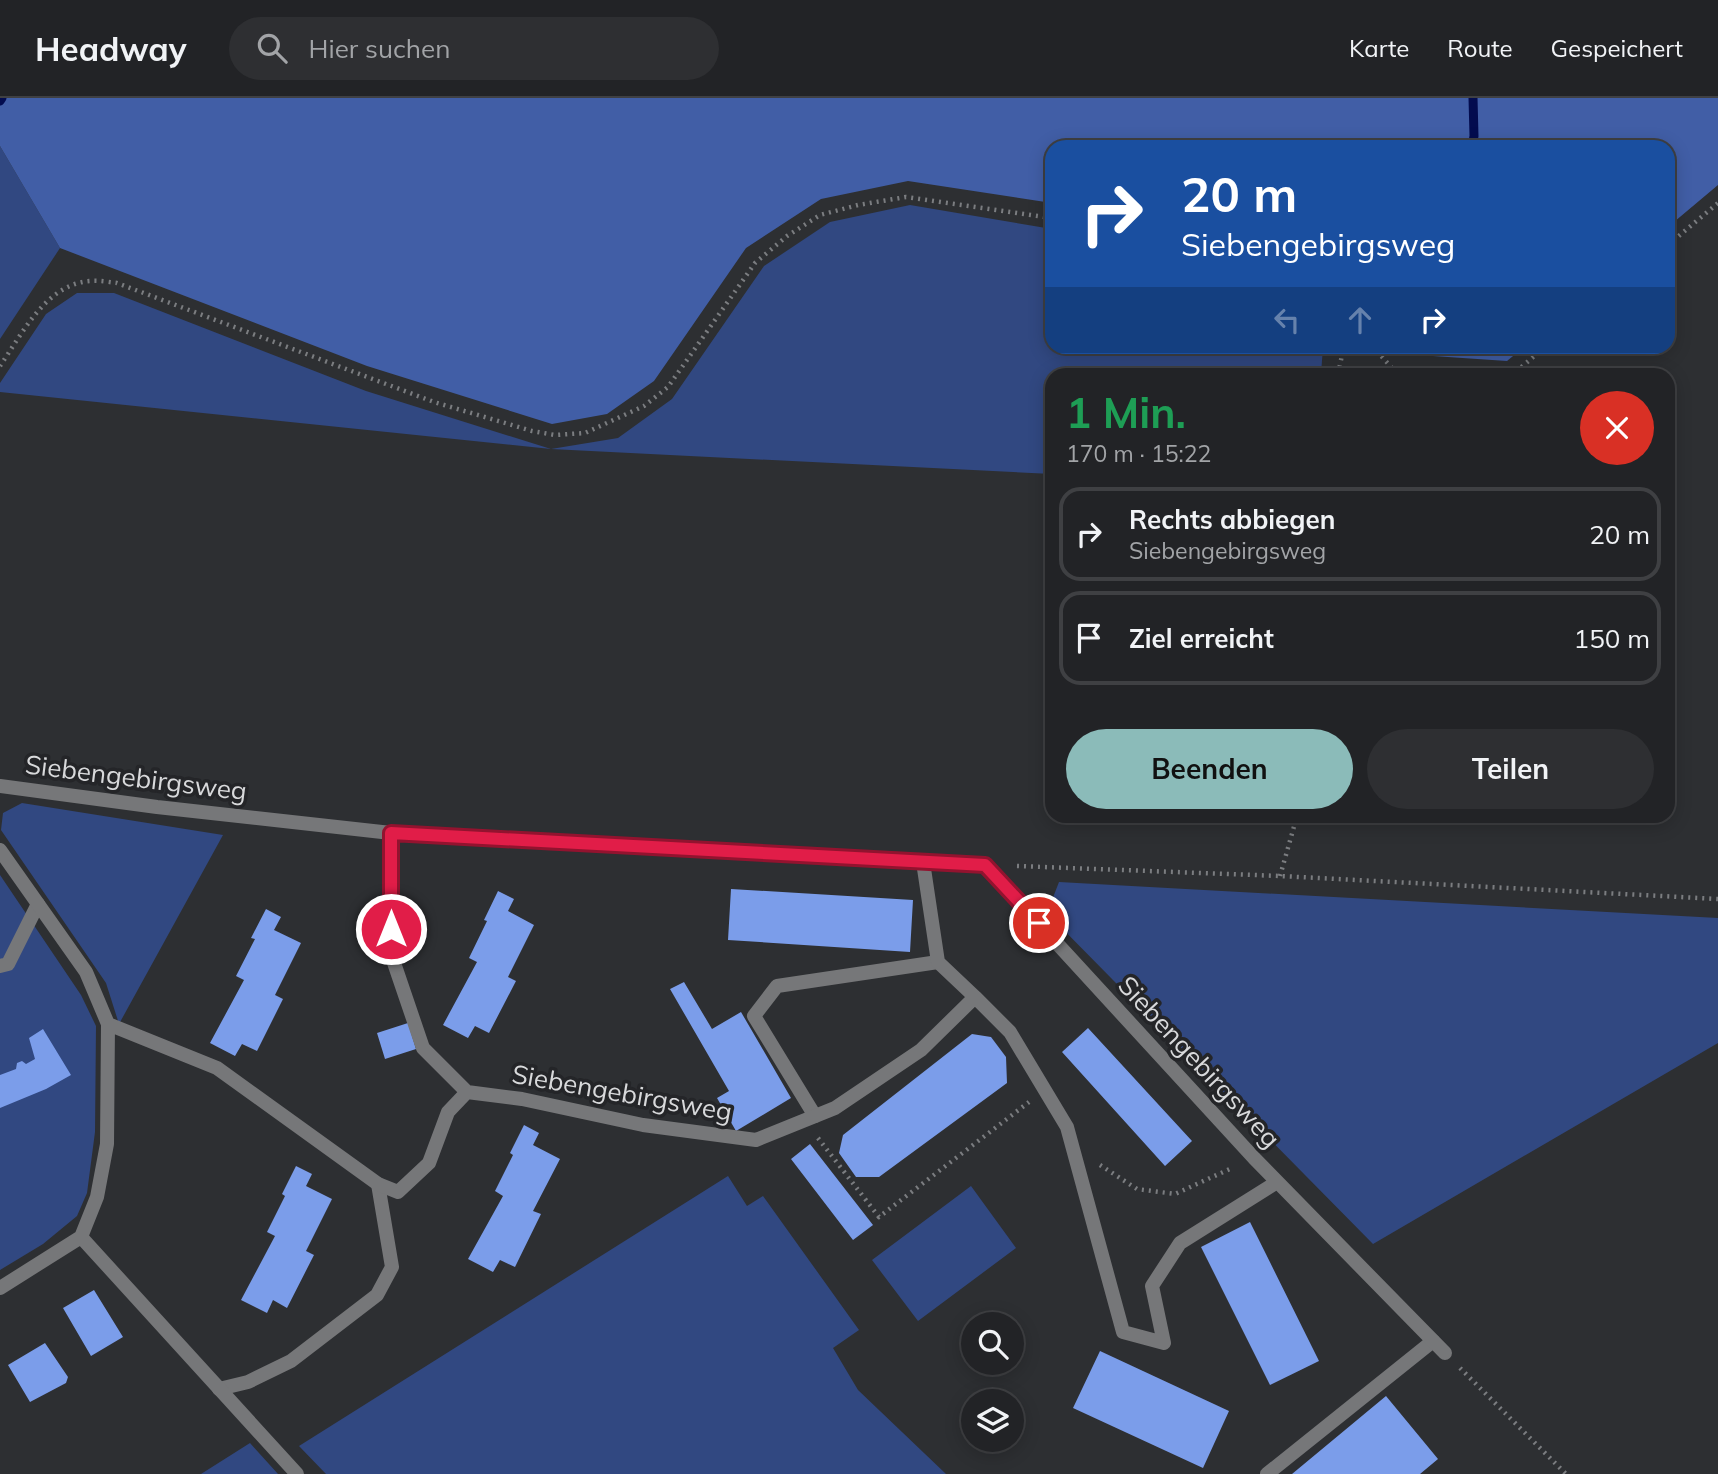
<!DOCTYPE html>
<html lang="de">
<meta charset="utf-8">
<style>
body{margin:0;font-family:Mulish,sans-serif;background:#2e2f32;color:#f1f3f6;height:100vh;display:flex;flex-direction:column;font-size:26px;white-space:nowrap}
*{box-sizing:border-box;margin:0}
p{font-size:23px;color:#a2a4a7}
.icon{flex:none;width:38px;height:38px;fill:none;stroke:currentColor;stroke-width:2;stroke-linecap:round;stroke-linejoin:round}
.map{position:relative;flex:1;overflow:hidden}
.sheet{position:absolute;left:1045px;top:270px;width:630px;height:455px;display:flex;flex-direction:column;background:#222326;border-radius:21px;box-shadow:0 4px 18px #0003,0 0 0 2px #3f4043}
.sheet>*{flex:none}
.guide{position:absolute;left:1045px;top:42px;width:630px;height:214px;border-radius:21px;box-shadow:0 4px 18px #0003,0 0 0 2px #3f4043;background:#1a4fa0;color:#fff;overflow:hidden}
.buttons{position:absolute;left:961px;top:1214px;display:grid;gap:14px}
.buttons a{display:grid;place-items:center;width:63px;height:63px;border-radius:50%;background:#222326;box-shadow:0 4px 18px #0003,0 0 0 2px #3f4043;font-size:35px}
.pin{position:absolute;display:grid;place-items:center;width:60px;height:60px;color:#fff;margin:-30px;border:4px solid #fff;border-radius:50%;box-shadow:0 2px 7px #0007}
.me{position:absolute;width:77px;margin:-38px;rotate:0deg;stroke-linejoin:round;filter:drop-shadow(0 0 5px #0008)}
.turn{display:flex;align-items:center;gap:24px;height:147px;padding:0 21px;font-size:32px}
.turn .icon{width:91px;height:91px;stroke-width:2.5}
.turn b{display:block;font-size:49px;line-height:60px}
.lanes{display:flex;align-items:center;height:66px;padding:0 21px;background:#0003;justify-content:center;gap:35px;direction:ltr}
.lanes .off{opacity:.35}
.round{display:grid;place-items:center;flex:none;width:74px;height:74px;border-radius:37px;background:#2e2f32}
.head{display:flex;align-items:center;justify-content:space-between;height:119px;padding:0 21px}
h1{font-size:42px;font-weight:700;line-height:52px;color:#1e9e55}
.primary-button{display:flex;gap:14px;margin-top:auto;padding:14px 21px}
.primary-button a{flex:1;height:80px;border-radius:42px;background:#8bbbb9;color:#111;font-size:28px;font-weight:700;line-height:80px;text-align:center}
.primary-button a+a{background:#2e2f32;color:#f1f3f6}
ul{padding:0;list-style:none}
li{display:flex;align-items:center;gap:21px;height:94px;margin:0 14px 10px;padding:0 7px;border:4px solid #3f4043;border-radius:21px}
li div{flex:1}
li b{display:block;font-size:26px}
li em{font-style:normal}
header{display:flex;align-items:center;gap:42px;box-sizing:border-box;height:98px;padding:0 35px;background:#222326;border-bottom:2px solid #3f4043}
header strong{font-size:33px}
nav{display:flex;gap:38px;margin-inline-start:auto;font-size:24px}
.search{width:490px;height:63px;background:#2e2f32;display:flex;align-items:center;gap:18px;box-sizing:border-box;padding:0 24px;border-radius:38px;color:#a2a4a7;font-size:26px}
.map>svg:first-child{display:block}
.green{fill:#314881}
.forest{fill:#415ea6}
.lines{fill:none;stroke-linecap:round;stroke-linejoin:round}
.stream{stroke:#030c4f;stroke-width:9}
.building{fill:#7b9dea}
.path{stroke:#7b7d80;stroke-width:4.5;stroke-dasharray:2 5;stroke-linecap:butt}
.service{stroke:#767779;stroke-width:14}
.minor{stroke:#767779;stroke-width:14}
.route-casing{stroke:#92132f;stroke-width:18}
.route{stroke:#e11d48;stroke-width:12}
.labels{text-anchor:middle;stroke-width:7;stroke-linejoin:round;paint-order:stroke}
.street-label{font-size:26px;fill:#d8d9db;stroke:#242528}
</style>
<header>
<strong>Headway</strong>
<div class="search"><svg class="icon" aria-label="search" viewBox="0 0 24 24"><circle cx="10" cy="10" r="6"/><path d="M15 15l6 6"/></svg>Hier suchen</div>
<nav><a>Karte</a><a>Route</a><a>Gespeichert</a></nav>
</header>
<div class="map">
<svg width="1718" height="1376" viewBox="0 0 1718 1376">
<rect width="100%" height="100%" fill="#2d2f32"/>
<path class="green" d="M0 48 60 150 0 241Z
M910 107 1052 131V248L1323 249 1321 276H1052V376L551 351 0 294V285L46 216 77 195H114L366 293 551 351 618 340 672 301 764 168 830 124Z
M22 705 223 737 119 926 106 885 1 732 3 715Z
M0 777 81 897 96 928 95 1034 87 1095 77 1118 43 1146 0 1172Z
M1059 784 1718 820V945L1373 1146 1047 815Z
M728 1078 747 1108 763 1098 859 1232 833 1250 858 1292 946 1376H326L299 1348Z
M971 1088 1016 1150 918 1223 872 1162Z
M250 1345 278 1376H201Z"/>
<path class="forest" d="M0 0H1718V87L1668 129V49H1052V105L908 83 821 101 746 150 654 283 607 316 552 326 367 268 60 150 0 48Z
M1407 249H1524L1507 263 1418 257Z"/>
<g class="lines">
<path class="stream" d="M0 3 2 0
M1472 49 1474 38 1473 0"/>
</g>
<path class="building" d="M731 791 913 802 910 854 728 842Z
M498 793 514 801 508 813 534 827 508 879 516 883 489 935 475 928 468 940 443 927 477 864 469 860 487 823 484 822Z
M266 811 281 819 274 832 301 845 275 897 283 901 257 953 242 946 235 958 210 945 244 882 236 878 255 841 251 840Z
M684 884 712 931 741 914 791 1000 736 1033 717 1000 729 993 670 891Z
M408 925 416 951 385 961 377 935Z
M1088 930 1192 1043 1165 1068 1062 954Z
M43 931 71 977 46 991 0 1010V977L16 971 17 965 22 963 26 966 35 961 29 940Z
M972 936 991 939 1006 959 1007 985 879 1079H856L839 1055 843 1037Z
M524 1027 539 1035 533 1047 560 1061 533 1113 541 1116 515 1169 500 1162 493 1174 468 1161 503 1098 495 1093 513 1057 510 1055Z
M810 1046 873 1127 853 1142 791 1061Z
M296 1068 312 1076 306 1088 332 1101 306 1153 314 1157 287 1210 273 1202 267 1215 241 1202 275 1138 267 1134 285 1098 282 1096Z
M1250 1124 1319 1263 1270 1287 1201 1149Z
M94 1192 123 1239 91 1258 63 1210Z
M45 1245 68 1279 66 1285 30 1304 8 1267Z
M1100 1253 1229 1313 1203 1370 1073 1310Z
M1386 1298 1438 1361 1420 1376H1292Z"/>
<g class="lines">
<path class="path" d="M1668 147 1718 105
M1372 248 1393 271 1415 276
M0 268C22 236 46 186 90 183 98 182 109 184 117 185L434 304 532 333 555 337 585 335 644 308 668 289 755 165 787 138 820 117 858 107 906 99 1052 120
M1338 276 1344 248
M1502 276 1518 272 1546 248
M1017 768 1280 778 1718 801
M1280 778 1297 718
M818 1040 879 1119 1029 1004
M1100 1067 1137 1091 1175 1096 1232 1070
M1460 1270 1566 1376"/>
<path class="service" d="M0 868 8 866 38 806
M815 1018 754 918 777 888 938 864
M219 1291 248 1284 291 1263 377 1197 392 1169 378 1086
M1267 1376 1433 1243"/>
<path class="minor" d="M0 688 157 709 391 735 985 767 1254 1060 1445 1255
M391 735V856L423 950 467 994
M0 752 86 874 108 926 107 1046 97 1099 81 1139 0 1190
M975 899 1010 934 1067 1029 1123 1234 1164 1245 1152 1188 1180 1145 1277 1084
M108 926 217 970 378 1086 398 1094 429 1065 448 1014 467 994 522 1001 643 1027 756 1042 835 1010 921 952 975 899 938 864 923 764
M81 1139 297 1376"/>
</g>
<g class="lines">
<defs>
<path id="route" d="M391 831V735L985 767 1039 825"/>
</defs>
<use href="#route" class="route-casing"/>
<use href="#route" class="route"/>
</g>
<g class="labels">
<g class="street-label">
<text transform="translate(136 680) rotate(7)" y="9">Siebengebirgsweg</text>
<text transform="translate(1199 964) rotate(47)" y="9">Siebengebirgsweg</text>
<text transform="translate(622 995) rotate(10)" y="9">Siebengebirgsweg</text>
</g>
</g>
</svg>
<div class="buttons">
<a><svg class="icon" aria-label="search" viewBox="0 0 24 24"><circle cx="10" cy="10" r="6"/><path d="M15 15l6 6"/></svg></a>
<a><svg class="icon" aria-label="layers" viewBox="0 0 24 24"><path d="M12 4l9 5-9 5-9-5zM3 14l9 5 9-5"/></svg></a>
</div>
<div class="pin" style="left:1039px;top:825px;background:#d93025"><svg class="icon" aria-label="arrive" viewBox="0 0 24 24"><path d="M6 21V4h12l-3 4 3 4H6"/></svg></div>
<svg class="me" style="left:391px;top:831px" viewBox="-20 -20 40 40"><circle r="17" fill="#e11d48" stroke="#fff" stroke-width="3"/><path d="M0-11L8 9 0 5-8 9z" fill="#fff"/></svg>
<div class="guide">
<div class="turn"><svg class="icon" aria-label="right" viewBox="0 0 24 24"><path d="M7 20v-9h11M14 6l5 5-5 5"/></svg><div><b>20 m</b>Siebengebirgsweg</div></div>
<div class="lanes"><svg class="icon off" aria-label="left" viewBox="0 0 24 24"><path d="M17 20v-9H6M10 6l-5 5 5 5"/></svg><svg class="icon off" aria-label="ahead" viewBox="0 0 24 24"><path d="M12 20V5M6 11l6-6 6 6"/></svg><svg class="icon" aria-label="right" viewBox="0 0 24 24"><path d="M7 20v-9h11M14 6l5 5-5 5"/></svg></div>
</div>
<section class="sheet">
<div class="head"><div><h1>1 Min.</h1><p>170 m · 15:22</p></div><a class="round" style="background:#d93025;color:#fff"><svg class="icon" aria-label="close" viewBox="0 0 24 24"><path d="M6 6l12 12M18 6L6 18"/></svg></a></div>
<ul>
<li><svg class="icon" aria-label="right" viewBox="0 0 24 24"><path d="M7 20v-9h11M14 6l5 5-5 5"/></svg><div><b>Rechts abbiegen</b><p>Siebengebirgsweg</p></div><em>20 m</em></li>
<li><svg class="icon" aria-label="arrive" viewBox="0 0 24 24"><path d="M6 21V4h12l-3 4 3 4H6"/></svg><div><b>Ziel erreicht</b></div><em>150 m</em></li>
</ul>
<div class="primary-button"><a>Beenden</a><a>Teilen</a></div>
</section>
</div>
